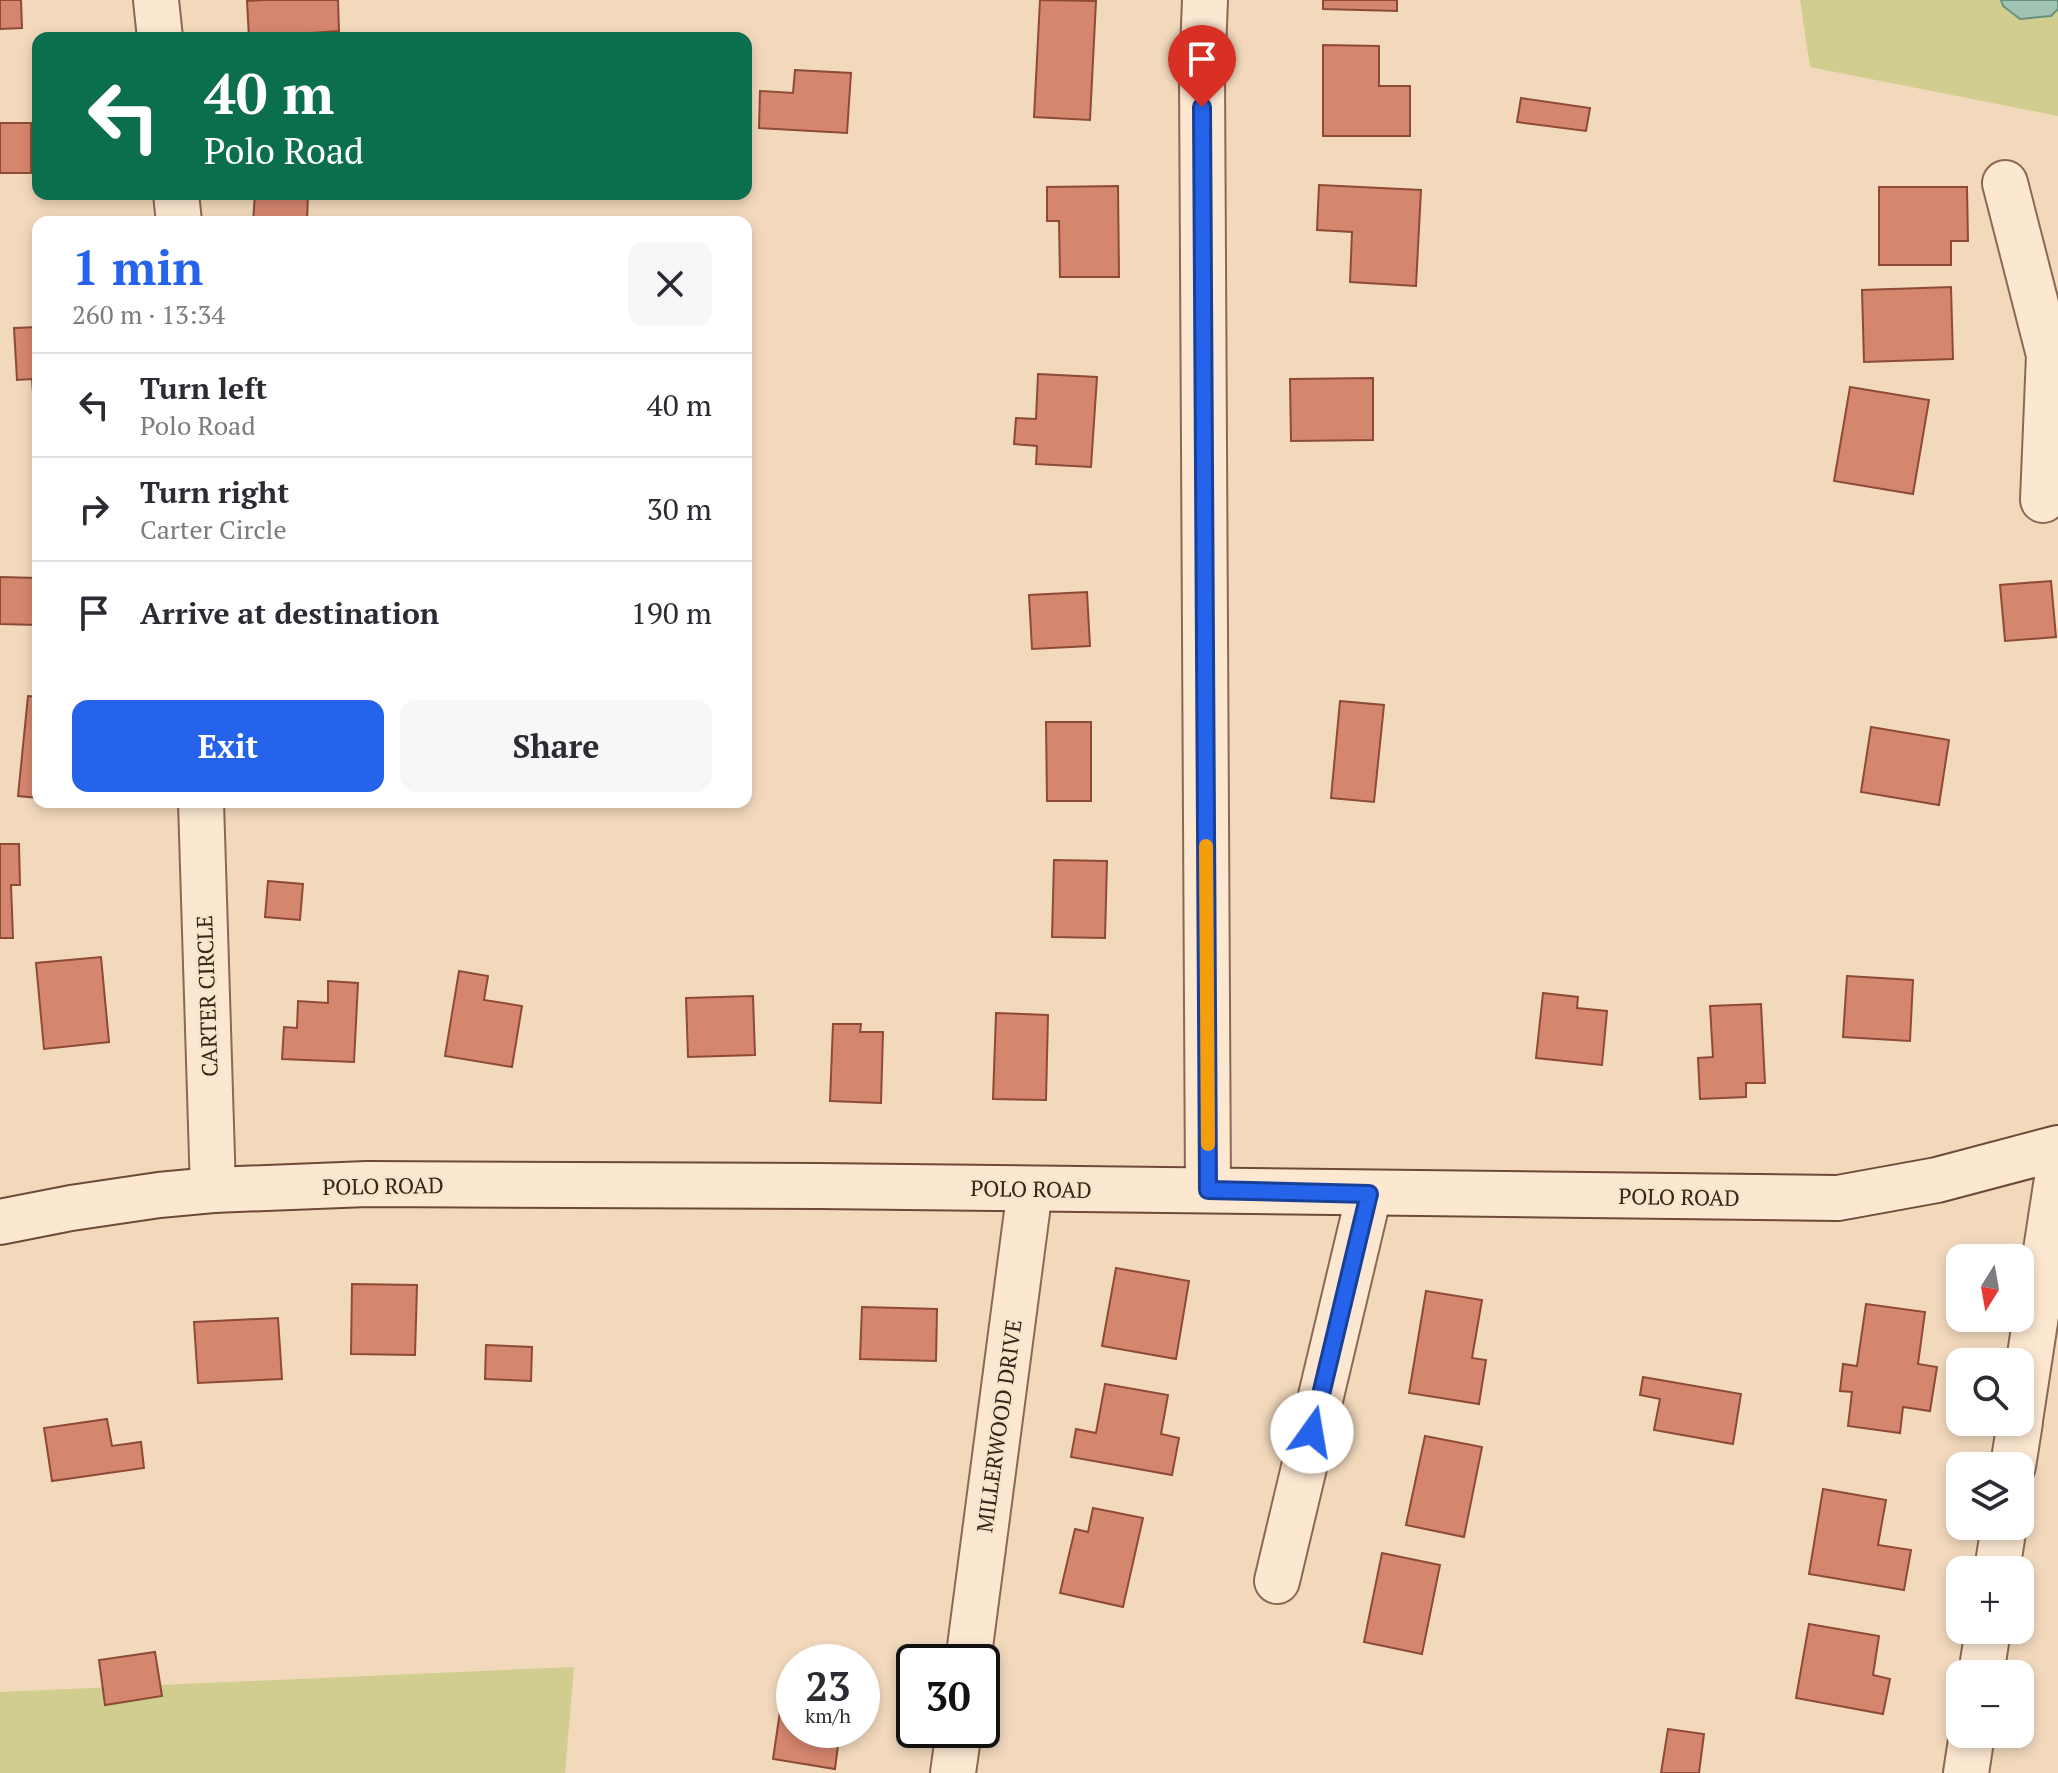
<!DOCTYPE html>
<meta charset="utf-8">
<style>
body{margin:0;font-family:"PT Serif",serif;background:#f7f7f7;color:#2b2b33;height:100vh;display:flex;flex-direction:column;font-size:30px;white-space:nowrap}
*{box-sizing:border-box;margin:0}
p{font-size:26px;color:#7c7c81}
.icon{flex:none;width:44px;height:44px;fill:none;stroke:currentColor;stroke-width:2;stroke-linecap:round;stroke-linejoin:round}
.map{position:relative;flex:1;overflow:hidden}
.panel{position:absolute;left:32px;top:216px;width:720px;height:592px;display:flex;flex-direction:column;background:#fff;border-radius:16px;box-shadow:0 4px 12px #0003}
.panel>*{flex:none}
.guide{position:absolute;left:32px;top:32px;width:720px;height:168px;border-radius:16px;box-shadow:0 4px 12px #0003;background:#0b6e4f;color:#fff;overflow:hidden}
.needle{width:52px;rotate:191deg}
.fabs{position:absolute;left:1946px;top:1244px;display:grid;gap:16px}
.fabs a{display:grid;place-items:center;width:88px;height:88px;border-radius:16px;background:#fff;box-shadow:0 4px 12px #0003;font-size:40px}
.speed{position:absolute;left:776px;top:1644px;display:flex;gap:16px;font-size:40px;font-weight:700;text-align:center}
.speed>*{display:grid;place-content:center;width:104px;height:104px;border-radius:50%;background:#fff;box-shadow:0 4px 12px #0003;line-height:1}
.speed small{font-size:20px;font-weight:400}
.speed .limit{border:4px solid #111;border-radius:12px;background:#fff;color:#111}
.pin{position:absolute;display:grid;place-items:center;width:68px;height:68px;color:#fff;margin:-82px -34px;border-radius:50% 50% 50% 0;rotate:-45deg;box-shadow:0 0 8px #0007}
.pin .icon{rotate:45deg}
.me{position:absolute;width:88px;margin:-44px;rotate:13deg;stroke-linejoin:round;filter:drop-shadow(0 0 6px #0008)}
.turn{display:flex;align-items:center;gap:28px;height:168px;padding:0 40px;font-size:36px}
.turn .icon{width:104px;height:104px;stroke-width:2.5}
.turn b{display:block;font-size:56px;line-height:68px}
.round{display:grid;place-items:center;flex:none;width:84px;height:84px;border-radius:16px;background:#f7f7f7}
.overview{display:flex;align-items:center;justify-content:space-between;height:136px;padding:0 40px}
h1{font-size:48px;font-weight:600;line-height:60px;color:#2563eb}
.cta{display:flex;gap:16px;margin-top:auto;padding:16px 40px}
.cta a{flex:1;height:92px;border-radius:16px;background:#2563eb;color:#fff;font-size:32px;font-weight:600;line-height:92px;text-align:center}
.cta a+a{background:#f7f7f7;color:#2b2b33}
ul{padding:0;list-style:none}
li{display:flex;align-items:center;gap:24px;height:104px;padding:0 40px;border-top:2px solid #e1e1e2}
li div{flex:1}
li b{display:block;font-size:30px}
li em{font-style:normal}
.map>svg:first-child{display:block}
.green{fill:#d1cd8f}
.water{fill:#a1c3b3;stroke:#67917f;stroke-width:2}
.building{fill:#d5866e;stroke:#8d4a37;stroke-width:2}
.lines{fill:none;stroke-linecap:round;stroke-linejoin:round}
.minor-casing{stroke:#8c6854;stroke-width:48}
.tertiary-casing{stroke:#8c6854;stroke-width:48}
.secondary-casing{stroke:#6d4937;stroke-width:48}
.minor{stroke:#fce7d0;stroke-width:44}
.tertiary{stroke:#fce7d0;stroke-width:44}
.secondary{stroke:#fce7d0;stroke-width:44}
.route-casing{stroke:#184099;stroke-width:20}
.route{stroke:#2563eb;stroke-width:14}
.slow{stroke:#f59e0b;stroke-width:14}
.labels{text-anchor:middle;stroke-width:6;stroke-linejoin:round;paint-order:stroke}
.street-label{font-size:22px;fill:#39241a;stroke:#f9e4cc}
</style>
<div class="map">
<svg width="2058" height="1773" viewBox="0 0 2058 1773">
<rect width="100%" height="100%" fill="#f2d9bc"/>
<path class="green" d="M1800 0H2058V116L1810 67Z
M574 1667 565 1773H0V1692Z"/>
<path class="water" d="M2001 0H2058V9L2051 16 2020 19 2003 6Z"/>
<path class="building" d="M0 0H21L22 28 0 29Z
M265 0H338L339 31 283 35V38H249L247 1Z
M1040 0 1096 1 1090 120 1034 117Z
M1323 0H1397V11L1323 9Z
M1323 45 1379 46V86H1410V136H1323Z
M795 70 851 73 847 133 759 128 760 91 793 93Z
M1521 98 1590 108 1586 131 1517 122Z
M0 123H31V173H0Z
M1319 185 1421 190 1416 286 1350 282 1352 232 1317 230Z
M1118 186 1119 277H1060L1059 221H1047V187Z
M1879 187H1967L1968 241H1951V265H1879Z
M255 194H308L307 222H253Z
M1951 287 1953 359 1864 362 1862 290Z
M38 327V420H35L32 379 17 380 14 328Z
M1038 374 1097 377 1091 467 1036 464 1037 446 1014 444 1016 418 1036 419Z
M1373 378V440L1291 441 1290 379Z
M1850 387 1929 400 1913 494 1834 481Z
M0 577 38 578V662H36L37 625 0 624Z
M2051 581 2056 637 2005 641 2000 585Z
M1087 592 1090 646 1032 649 1029 595Z
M28 696 38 697V798L18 796Z
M1340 701 1384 705 1374 802 1331 798Z
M1046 722H1091V801H1047Z
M1871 727 1949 740 1939 805 1861 792Z
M0 844H19L20 885H11L13 938H0Z
M1054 860 1107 861 1105 938 1052 937Z
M268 881 303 884 300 920 265 917Z
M101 957 109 1042 44 1049 36 963Z
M459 971 488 976 484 1000 522 1006 512 1067 445 1056Z
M1847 976 1913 980 1910 1041 1843 1037Z
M328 981 358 983 354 1062 282 1059 284 1027 297 1028 298 1001 328 1003Z
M1543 993 1578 997 1577 1008 1607 1011 1602 1065 1536 1058Z
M753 996 755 1055 688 1057 686 998Z
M1761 1004 1765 1083H1746V1097L1700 1099 1698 1058 1713 1057 1710 1006Z
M996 1013 1048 1015 1046 1100 993 1099Z
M833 1024H861L860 1032H883L881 1103 830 1101Z
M1116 1268 1189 1281 1176 1359 1102 1346Z
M352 1284 417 1285 415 1355 351 1354Z
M1426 1291 1482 1300 1472 1358 1486 1360 1479 1404 1409 1393Z
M1866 1304 1925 1312 1918 1364 1937 1367 1930 1411 1903 1407 1900 1433 1848 1426 1852 1392 1840 1391 1843 1364 1857 1366Z
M862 1307 937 1309 936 1361 860 1359Z
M278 1318 282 1379 198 1383 194 1322Z
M486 1345 532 1347 531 1381 485 1379Z
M1643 1377 1741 1394 1733 1444 1654 1430 1660 1399 1640 1395Z
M1105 1384 1168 1395 1161 1434 1179 1438 1172 1475 1071 1457 1076 1429 1096 1433Z
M107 1419 112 1446 141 1442 144 1468 52 1481 44 1428Z
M1425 1436 1482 1447 1464 1537 1406 1525Z
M1823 1489 1886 1500 1878 1545 1911 1550 1904 1590 1809 1574Z
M1093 1508 1143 1518 1123 1607 1060 1593 1075 1529 1088 1532Z
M1382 1553 1440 1565 1422 1654 1364 1642Z
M1809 1624 1879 1636 1873 1675 1890 1679 1883 1714 1796 1698Z
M155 1652 162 1696 105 1705 99 1660Z
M782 1698 794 1700V1730H840L835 1769 773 1759Z
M1668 1729 1704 1734 1699 1773H1661Z"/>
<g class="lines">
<defs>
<path id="minor" d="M156 0 160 38
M1205 0 1202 75 1208 1190
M2005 183 2049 355
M176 194 179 222
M2043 500 2049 355 2058 332
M201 802 213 1190
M1277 1581 1369 1194
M968 1662 1030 1189
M953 1773 959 1730"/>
<path id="tertiary" d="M2020 1420 2058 1172
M2013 1466 2020 1422
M1997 1570 2004 1526
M1981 1674 1988 1630
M1966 1773 1972 1734"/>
<path id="secondary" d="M0 1222 71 1208 159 1195 213 1190 367 1184 818 1186 1838 1198 1937 1180 2058 1148"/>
</defs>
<use href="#minor" class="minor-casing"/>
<use href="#tertiary" class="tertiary-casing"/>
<use href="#secondary" class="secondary-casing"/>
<use href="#minor" class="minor"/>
<use href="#tertiary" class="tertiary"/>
<use href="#secondary" class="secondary"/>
</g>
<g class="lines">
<defs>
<path id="route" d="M1202 107 1208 1190 1369 1194 1312 1432"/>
</defs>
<use href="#route" class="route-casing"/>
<use href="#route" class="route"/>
<path class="slow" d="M1206 846 1208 1144"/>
</g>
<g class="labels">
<g class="street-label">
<text transform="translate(207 996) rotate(-92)" y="8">CARTER CIRCLE</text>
<text transform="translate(383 1186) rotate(-1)" y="8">POLO ROAD</text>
<text transform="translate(1031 1189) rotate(1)" y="8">POLO ROAD</text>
<text transform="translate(1679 1197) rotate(1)" y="8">POLO ROAD</text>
<text transform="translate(999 1426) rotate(-82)" y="8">MILLERWOOD DRIVE</text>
</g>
</g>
</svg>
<div class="fabs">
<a><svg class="needle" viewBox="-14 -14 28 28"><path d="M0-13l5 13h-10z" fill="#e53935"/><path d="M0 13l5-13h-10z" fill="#7c7c81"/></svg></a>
<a><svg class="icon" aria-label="search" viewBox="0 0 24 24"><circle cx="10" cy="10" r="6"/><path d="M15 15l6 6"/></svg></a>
<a><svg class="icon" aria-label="layers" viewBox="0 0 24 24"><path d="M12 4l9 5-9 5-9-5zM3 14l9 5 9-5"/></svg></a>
<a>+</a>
<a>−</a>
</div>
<div class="speed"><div>23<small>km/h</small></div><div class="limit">30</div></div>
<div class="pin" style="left:1202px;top:107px;background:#d93025"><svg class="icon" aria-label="arrive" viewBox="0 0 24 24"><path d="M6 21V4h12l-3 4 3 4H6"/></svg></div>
<svg class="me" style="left:1312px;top:1432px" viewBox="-20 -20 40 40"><circle r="19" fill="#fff"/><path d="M0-13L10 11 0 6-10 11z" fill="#2563eb"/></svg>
<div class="guide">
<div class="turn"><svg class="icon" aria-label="left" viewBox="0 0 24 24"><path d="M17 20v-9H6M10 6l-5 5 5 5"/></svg><div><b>40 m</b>Polo Road</div></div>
</div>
<section class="panel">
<div class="overview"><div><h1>1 min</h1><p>260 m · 13:34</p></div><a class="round"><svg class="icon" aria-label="close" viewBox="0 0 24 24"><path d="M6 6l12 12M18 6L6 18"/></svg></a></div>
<ul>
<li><svg class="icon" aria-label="left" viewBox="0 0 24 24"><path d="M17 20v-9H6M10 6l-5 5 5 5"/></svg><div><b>Turn left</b><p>Polo Road</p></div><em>40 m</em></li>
<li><svg class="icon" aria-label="right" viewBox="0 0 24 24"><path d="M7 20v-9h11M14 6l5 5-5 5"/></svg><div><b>Turn right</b><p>Carter Circle</p></div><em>30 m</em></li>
<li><svg class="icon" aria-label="arrive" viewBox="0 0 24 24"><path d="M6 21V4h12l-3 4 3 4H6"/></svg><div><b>Arrive at destination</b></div><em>190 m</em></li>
</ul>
<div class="cta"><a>Exit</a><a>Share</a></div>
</section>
</div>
